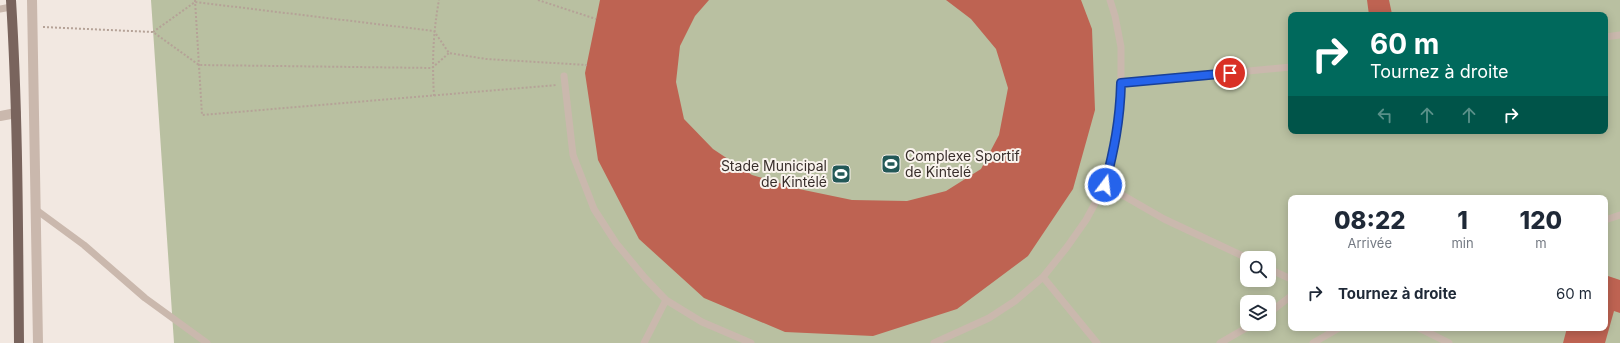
<!DOCTYPE html>
<html lang="fr">
<meta charset="utf-8">
<style>
body{margin:0;font-family:Inter,sans-serif;background:#f2f2f3;color:#1f2937;height:100vh;display:flex;flex-direction:column;font-size:15px;white-space:nowrap}
*{box-sizing:border-box;margin:0}
p{font-size:13px;color:#747a83}
.icon{flex:none;width:22px;height:22px;fill:none;stroke:currentColor;stroke-width:2;stroke-linecap:round;stroke-linejoin:round}
.map{position:relative;flex:1;overflow:hidden}
.side{position:absolute;left:1288px;top:195px;width:320px;height:136px;display:flex;flex-direction:column;background:#fff;border-radius:8px;box-shadow:0 2px 10px #0003}
.side>*{flex:none}
.top-card{position:absolute;left:1288px;top:12px;width:320px;height:122px;border-radius:8px;box-shadow:0 2px 10px #0003;background:#00695c;color:#fff;overflow:hidden}
.fabs{position:absolute;left:1240px;top:251px;display:grid;gap:8px}
.fabs a{display:grid;place-items:center;width:36px;height:36px;border-radius:8px;background:#fff;box-shadow:0 2px 10px #0003;font-size:20px}
.pin{position:absolute;display:grid;place-items:center;width:34px;height:34px;color:#fff;margin:-17px;border:2px solid #fff;border-radius:50%;box-shadow:0 1px 4px #0007}
.me{position:absolute;width:44px;margin:-22px;rotate:15deg;stroke-linejoin:round;filter:drop-shadow(0 0 3px #0008)}
.turn{display:flex;align-items:center;gap:14px;height:84px;padding:0 16px;font-size:18px}
.turn .icon{width:52px;height:52px;stroke-width:2.5}
.turn b{display:block;font-size:28px;line-height:34px}
.lanes{display:flex;align-items:center;height:38px;padding:0 16px;background:#0003;justify-content:center;gap:20px;direction:ltr}
.lanes .off{opacity:.35}
.eta{display:flex;justify-content:space-evenly;align-items:center;height:68px;text-align:center}
.eta b{font-size:24px;font-weight:800;line-height:28px}
ul{padding:0;list-style:none}
li{display:flex;align-items:center;gap:12px;height:60px;padding:0 16px}
li div{flex:1}
li b{display:block;font-size:15px}
li em{font-style:normal}
.map>svg:first-child{display:block}
.green{fill:#b9c0a1;fill-rule:evenodd}
.building{fill:#be6352}
.lines{fill:none;stroke-linecap:round;stroke-linejoin:round}
.path{stroke:#b5a297;stroke-width:2;stroke-dasharray:2 2;stroke-linecap:butt}
.service{stroke:#cab8ad;stroke-width:7}
.minor{stroke:#cab8ad;stroke-width:10}
.primary{stroke:#79645d;stroke-width:10}
.route-casing{stroke:#184099;stroke-width:10}
.route{stroke:#2563eb;stroke-width:7}
.labels{text-anchor:middle;stroke-width:4;stroke-linejoin:round;paint-order:stroke}
.poi-label{font-size:14px;fill:#382e2b;stroke:#f9f3ed;text-anchor:start}
</style>
<div class="map">
<svg width="1620" height="343" viewBox="0 0 1620 343">
<rect width="100%" height="100%" fill="#f2e8e1"/>
<path class="green" d="M151 0H1620V343H174ZM1291 15H1605V131H1291ZM1291 198H1605V328H1291ZM1247 258H1269V280H1247ZM1247 302H1269V324H1247Z"/>
<path class="building" d="M600 0H709L695 16 680 46 676 82 684 119 713 149 752 175 799 189 852 200 907 201 946 191 981 169 999 135 1008 88 996 49 971 19 946 0H1081L1092 29 1095 110 1073 189 1028 256 957 309 873 336 785 332 704 298 639 239 598 160 585 73Z
M1367 0H1389L1392 14 1369 15Z
M1605 275 1620 280V313L1614 311 1605 343H1563L1567 328H1605Z"/>
<g class="lines">
<path class="path" d="M195 0 202 115 557 85
M538 0 596 19
M43 27 153 32 199 65 432 68 449 53
M153 32 195 2 434 31 449 53 486 59 587 65
M434 96C432 62 433 33 439 0"/>
<path class="service" d="M0 9 11 7
M1605 37 1620 35
M564 76 573 155 594 209 616 243 645 278 666 300 702 322 751 343
M1121 83 1291 67
M1105 185 1164 219 1247 258
M35 209 84 245 145 298 207 343
M1605 220 1620 215
M1269 269 1291 279
M1043 277 1097 343
M1269 313 1291 296
M1419 328 1449 343
M644 343 666 300
M934 343 989 318 1015 301 1043 277 1067 247 1086 220 1105 185 1115 147 1121 105V47L1115 16 1110 0
M1220 343 1253 324
M1313 343 1339 328"/>
<path class="minor" d="M32 0 38 343
M0 116 16 113"/>
<path class="primary" d="M11 0C18 114 18 229 19 343"/>
</g>
<g class="lines">
<defs>
<path id="route" d="M1105 185C1114 150 1120 121 1121 83L1230 73"/>
</defs>
<use href="#route" class="route-casing"/>
<use href="#route" class="route"/>
</g>
<defs>
<symbol id="stadium-square" viewBox="-11 -11 22 22"><rect x="-9" y="-9" width="18" height="18" rx="4" fill="#235857" stroke="#f9f3ed"/><path d="M0-5a6.5 5 0 1 0 0 10a6.5 5 0 1 0 0-10ZM-3.5-1.8h7v3.6h-7Z" fill="#fff"/></symbol>
</defs>
<g fill-rule="evenodd">
<use href="#stadium-square" x="880" y="153" width="22" height="22"/>
<use href="#stadium-square" x="830" y="163" width="22" height="22"/>
</g>
<g class="labels">
<g class="poi-label">
<text x="905" y="161">Complexe Sportif<tspan x="905" dy="16">de Kintelé</tspan></text>
<text x="827" y="171" text-anchor="end">Stade Municipal<tspan x="827" dy="16">de Kintélé</tspan></text>
</g>
</g>
</svg>
<div class="fabs">
<a><svg class="icon" aria-label="search" viewBox="0 0 24 24"><circle cx="10" cy="10" r="6"/><path d="M15 15l6 6"/></svg></a>
<a><svg class="icon" aria-label="layers" viewBox="0 0 24 24"><path d="M12 4l9 5-9 5-9-5zM3 14l9 5 9-5"/></svg></a>
</div>
<div class="pin" style="left:1230px;top:73px;background:#d93025"><svg class="icon" aria-label="arrive" viewBox="0 0 24 24"><path d="M6 21V4h12l-3 4 3 4H6"/></svg></div>
<svg class="me" style="left:1105px;top:185px" viewBox="-20 -20 40 40"><circle r="17" fill="#2563eb" stroke="#fff" stroke-width="3"/><path d="M0-11L8 9 0 5-8 9z" fill="#fff"/></svg>
<div class="top-card">
<div class="turn"><svg class="icon" aria-label="right" viewBox="0 0 24 24"><path d="M7 20v-9h11M14 6l5 5-5 5"/></svg><div><b>60 m</b>Tournez à droite</div></div>
<div class="lanes"><svg class="icon off" aria-label="left" viewBox="0 0 24 24"><path d="M17 20v-9H6M10 6l-5 5 5 5"/></svg><svg class="icon off" aria-label="ahead" viewBox="0 0 24 24"><path d="M12 20V5M6 11l6-6 6 6"/></svg><svg class="icon off" aria-label="ahead" viewBox="0 0 24 24"><path d="M12 20V5M6 11l6-6 6 6"/></svg><svg class="icon" aria-label="right" viewBox="0 0 24 24"><path d="M7 20v-9h11M14 6l5 5-5 5"/></svg></div>
</div>
<section class="side">
<div class="eta">
<div><b>08:22</b><p>Arrivée</p></div>
<div><b>1</b><p>min</p></div>
<div><b>120</b><p>m</p></div>
</div>
<ul>
<li><svg class="icon" aria-label="right" viewBox="0 0 24 24"><path d="M7 20v-9h11M14 6l5 5-5 5"/></svg><div><b>Tournez à droite</b></div><em>60 m</em></li>
</ul>
</section>
</div>
